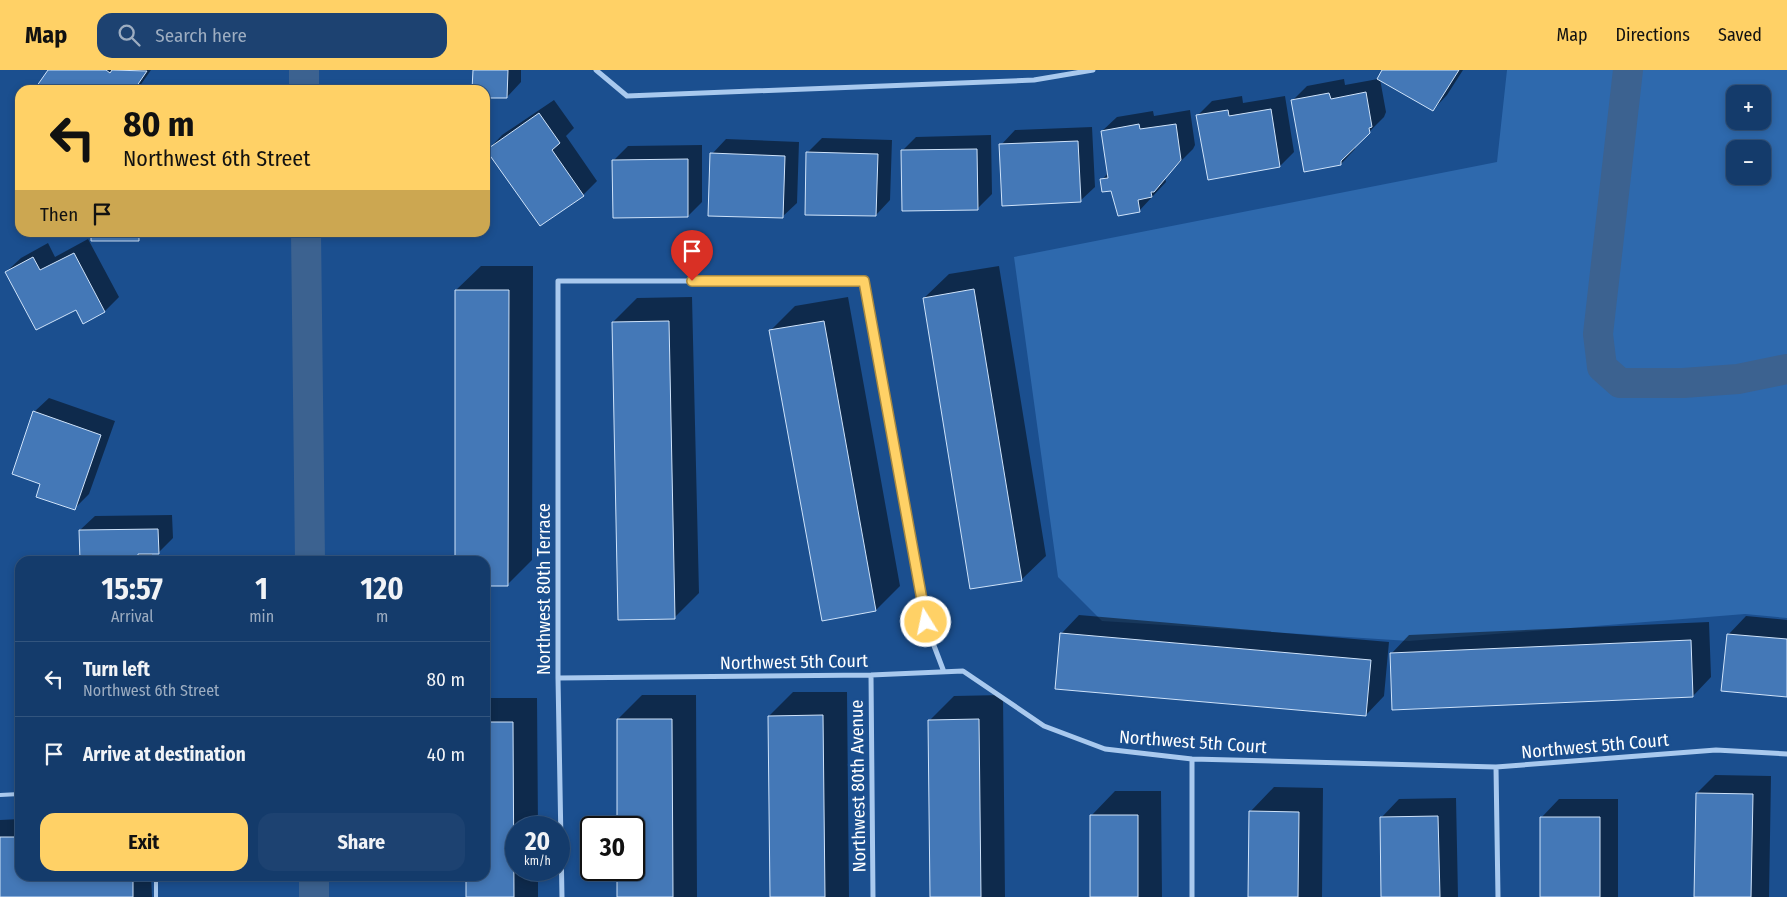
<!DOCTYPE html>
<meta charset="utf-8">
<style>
body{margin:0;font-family:"Fira Sans Condensed",sans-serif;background:#1d4271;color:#f1f3f6;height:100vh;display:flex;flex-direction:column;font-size:19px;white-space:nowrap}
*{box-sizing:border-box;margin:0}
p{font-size:16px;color:#9dadc1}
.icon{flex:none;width:28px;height:28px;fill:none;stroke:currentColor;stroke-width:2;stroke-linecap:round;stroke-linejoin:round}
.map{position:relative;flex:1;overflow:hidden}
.details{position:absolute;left:15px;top:486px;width:475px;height:325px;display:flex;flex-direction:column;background:#143b6b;border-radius:15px;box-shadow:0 2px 8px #0003,0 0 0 1px #33557e}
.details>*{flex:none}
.top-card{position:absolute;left:15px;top:15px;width:475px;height:152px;border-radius:15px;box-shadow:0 2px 8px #0003,0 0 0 1px #33557e;background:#ffd166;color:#111;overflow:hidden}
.controls{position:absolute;left:1726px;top:15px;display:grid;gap:10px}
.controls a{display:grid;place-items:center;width:45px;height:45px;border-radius:10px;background:#143b6b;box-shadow:0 2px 8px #0003,0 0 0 1px #33557e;font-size:25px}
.speed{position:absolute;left:505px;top:746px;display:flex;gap:10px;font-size:25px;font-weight:700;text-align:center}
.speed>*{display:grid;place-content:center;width:65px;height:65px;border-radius:50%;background:#143b6b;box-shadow:0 2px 8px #0003,0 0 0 1px #33557e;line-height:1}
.speed small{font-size:12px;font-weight:400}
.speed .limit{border:2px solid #111;border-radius:8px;background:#fff;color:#111}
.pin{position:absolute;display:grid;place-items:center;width:42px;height:42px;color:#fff;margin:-51px -21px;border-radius:50% 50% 50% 0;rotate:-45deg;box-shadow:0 0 5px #0007}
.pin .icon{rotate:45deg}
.me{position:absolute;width:55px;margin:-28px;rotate:350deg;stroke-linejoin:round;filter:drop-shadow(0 0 4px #0008)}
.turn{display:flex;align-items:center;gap:18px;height:105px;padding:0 25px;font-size:22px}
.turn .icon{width:65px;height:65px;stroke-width:2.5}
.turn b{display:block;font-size:35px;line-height:42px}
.then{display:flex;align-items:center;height:48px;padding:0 25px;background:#0003;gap:10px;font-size:19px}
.eta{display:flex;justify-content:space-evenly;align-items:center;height:85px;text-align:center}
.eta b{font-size:30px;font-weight:700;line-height:35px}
.primary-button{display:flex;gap:10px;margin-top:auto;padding:10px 25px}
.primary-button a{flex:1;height:58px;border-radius:15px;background:#ffd166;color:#111;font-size:20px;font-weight:700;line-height:58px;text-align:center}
.primary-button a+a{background:#1d4271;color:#f1f3f6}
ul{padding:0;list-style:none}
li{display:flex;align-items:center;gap:15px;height:75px;padding:0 25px;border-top:1px solid #33557e}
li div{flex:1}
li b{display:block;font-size:19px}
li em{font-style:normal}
header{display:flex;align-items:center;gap:30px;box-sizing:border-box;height:70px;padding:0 25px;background:#ffd166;color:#111}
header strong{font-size:24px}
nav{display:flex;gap:28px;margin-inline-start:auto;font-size:18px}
.search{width:350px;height:45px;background:#1d4271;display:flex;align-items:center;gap:12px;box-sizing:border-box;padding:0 18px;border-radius:15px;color:#9dadc1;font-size:19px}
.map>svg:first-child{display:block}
.green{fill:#2e69ad;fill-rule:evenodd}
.shadow{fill:#0007}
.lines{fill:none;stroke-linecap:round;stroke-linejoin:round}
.canal{stroke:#3c6290;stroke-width:30}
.building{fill:#4478b7;stroke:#cfe3fa}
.service{stroke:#a9c9ee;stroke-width:4}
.minor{stroke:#a9c9ee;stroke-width:5}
.route-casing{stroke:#a68842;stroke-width:12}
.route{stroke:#ffd166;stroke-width:9}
.labels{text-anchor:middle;stroke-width:5;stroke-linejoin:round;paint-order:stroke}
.street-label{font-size:18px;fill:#fff;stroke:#1b4f8f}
</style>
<header>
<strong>Map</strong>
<div class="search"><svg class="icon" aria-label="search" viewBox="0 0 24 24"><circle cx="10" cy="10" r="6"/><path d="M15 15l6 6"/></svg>Search here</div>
<nav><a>Map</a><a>Directions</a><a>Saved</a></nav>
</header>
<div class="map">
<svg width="1787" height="827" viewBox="0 0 1787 827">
<rect width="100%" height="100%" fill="#1b4f8f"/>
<path class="green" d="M1507 0H1787V548L1745 544 1409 571 1102 551 1058 507 1014 187 1497 92ZM1735 24H1762V51H1735ZM1735 79H1762V106H1735Z"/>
<path class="shadow" d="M49 0H151L137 20H35Z
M474 0H521V12L507 27 485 26V20H474Z
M1384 0H1463L1447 25 1433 40 1380 9 1386 42 1384 47 1355 76V79L1341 94 1293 30 1307 16 1344 9 1345 15 1378 9Z
M1242 26 1243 33 1285 26 1294 82 1280 96 1197 46 1212 31Z
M554 30 574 58 566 66 597 111 583 125 488 80 502 65Z
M1190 40 1195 75 1193 79 1165 107 1166 112 1139 141 1102 110 1109 102 1102 61 1117 47 1153 41 1154 46Z
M1092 57 1095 117 1080 131 1001 75 1015 60Z
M991 65 992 124 978 138 902 81 916 67Z
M822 68 892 70 890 130 876 145 808 82Z
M726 69 799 72 797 133 782 147 712 84Z
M702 75V132L688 146 614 90 628 76Z
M92 162H145L138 170Z
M88 169 119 227 105 241 84 252 76 238 6 202 21 188 48 173 55 187Z
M481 196H533L532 490 508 514H485V491H456V220Z
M999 196 1046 486 1021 510 924 228 949 204Z
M692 227 699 523 674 548 613 252 637 228Z
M848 227 900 516 876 540 770 261 795 236Z
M49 328 115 351 89 424 74 439 42 413 34 342Z
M172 445 173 468 158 483H152V491H88L80 460 95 446Z
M1079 545 1389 572 1384 626 1366 645 1061 564Z
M1746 546 1787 550V625L1728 565Z
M1709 552 1711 607 1693 626 1391 584 1409 565Z
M793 622H847L849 827H771L769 646Z
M642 625H696L697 827H618V800H634V758L618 649Z
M1003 625 1005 827H932L929 651 954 626Z
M491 628H537L538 758H516V800H538V827H467L485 806V633Z
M1715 705 1771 706 1769 827H1695L1697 723Z
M1274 717 1323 718 1322 827H1249L1250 742Z
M1115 721H1161L1162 827H1092L1091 746Z
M1456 728 1458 827H1382L1381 748 1399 729Z
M1559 729H1618V827H1541V748Z
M20 749V806H151L152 827H0V750Z"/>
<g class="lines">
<path class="canal" d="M304 0V20
M1628 0 1598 264 1602 297 1620 313H1683L1738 309 1787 299
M306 162 310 491
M314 806V827"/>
</g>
<path class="building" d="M48 0H106L110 3 112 0 147 1 134 20H34Z
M473 0H508L507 28H485V20H472Z
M1382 0H1459L1433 41 1377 9Z
M1366 22 1372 57 1369 58 1370 63 1341 91V95L1304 102 1291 30 1329 23 1331 29Z
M1271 39 1280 97 1208 110 1196 45 1228 40 1229 46Z
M539 43 560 73 552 80 584 126 540 156 486 80Z
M1139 54 1140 59 1176 54 1181 90 1154 122H1151L1152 127 1138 130 1140 142 1118 146 1111 121 1102 122 1100 109 1108 108 1101 61Z
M1078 71 1081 132 1002 136 999 74Z
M977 79 978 140 902 141 901 80Z
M806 82 878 84 876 146 805 145Z
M710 83 785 86 783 148 708 146Z
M688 89V147L613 148 612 90Z
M91 162H139V171H91Z
M74 183 105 242 83 254 76 240 36 260 5 202 33 187 40 200Z
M974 219 1022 511 970 519 923 228Z
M455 220H509L508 516H485V491H455Z
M669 251 675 549 618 550 612 252Z
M824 251 876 541 822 551 769 260Z
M33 341 101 365 75 440 36 427 40 414 12 404Z
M158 459 159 484H138V491L80 490 79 460Z
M1060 563 1371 590 1366 646 1055 619Z
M1727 564 1787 569V627L1721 621Z
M1691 570 1693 627 1392 640 1390 583Z
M823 645 825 827H770L768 646Z
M617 649H672L673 827H617V800H634V758H617Z
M979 649 981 827H930L928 650Z
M485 652H513L514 827H466V806H485Z
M1696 723 1753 724 1751 827H1694Z
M1249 741 1299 742 1298 827H1248Z
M1090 745H1138V827H1090Z
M1438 746 1440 827H1381L1380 747Z
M1540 747H1600V827H1540Z
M0 767H20V806H133V827H0Z"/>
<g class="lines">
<path class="service" d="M0 725 20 724
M156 806V827"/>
<path class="minor" d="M596 0 627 26 1034 10 1093 0
M871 605 873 827
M558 608 871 605 963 601 1044 656 1105 679 1192 689 1496 697 1716 680 1787 684
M1192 689V827
M1496 697 1498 827
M562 827 558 608V211H864L925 552 944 602"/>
</g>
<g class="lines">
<defs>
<path id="route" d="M692 211H864L926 552"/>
</defs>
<use href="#route" class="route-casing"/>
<use href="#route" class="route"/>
</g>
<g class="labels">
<g class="street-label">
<text transform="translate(544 519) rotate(-90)" y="6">Northwest 80th Terrace</text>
<text transform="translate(794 592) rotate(-1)" y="6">Northwest 5th Court</text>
<text transform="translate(1193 672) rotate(4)" y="6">Northwest 5th Court</text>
<text transform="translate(1595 676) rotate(-5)" y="6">Northwest 5th Court</text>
<text transform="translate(858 716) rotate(-91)" y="6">Northwest 80th Avenue</text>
</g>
</g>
</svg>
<div class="controls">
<a>+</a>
<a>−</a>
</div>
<div class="speed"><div>20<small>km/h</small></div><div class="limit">30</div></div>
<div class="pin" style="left:692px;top:211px;background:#d93025"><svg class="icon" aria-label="arrive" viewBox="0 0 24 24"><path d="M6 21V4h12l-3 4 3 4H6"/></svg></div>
<svg class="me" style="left:926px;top:552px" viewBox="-20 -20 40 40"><circle r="17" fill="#ffd166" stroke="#fff" stroke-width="3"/><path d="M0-11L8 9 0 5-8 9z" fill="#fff"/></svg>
<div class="top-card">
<div class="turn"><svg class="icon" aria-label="left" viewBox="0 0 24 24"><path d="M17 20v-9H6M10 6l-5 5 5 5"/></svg><div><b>80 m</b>Northwest 6th Street</div></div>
<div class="then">Then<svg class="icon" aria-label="arrive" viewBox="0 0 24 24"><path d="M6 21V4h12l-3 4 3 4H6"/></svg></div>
</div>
<section class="details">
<div class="eta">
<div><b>15:57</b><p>Arrival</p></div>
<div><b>1</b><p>min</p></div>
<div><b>120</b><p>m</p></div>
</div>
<ul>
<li><svg class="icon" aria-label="left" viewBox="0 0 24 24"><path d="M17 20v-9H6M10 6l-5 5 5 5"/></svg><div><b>Turn left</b><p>Northwest 6th Street</p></div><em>80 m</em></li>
<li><svg class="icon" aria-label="arrive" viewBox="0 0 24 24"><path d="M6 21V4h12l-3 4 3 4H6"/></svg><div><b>Arrive at destination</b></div><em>40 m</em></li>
</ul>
<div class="primary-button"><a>Exit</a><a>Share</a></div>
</section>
</div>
